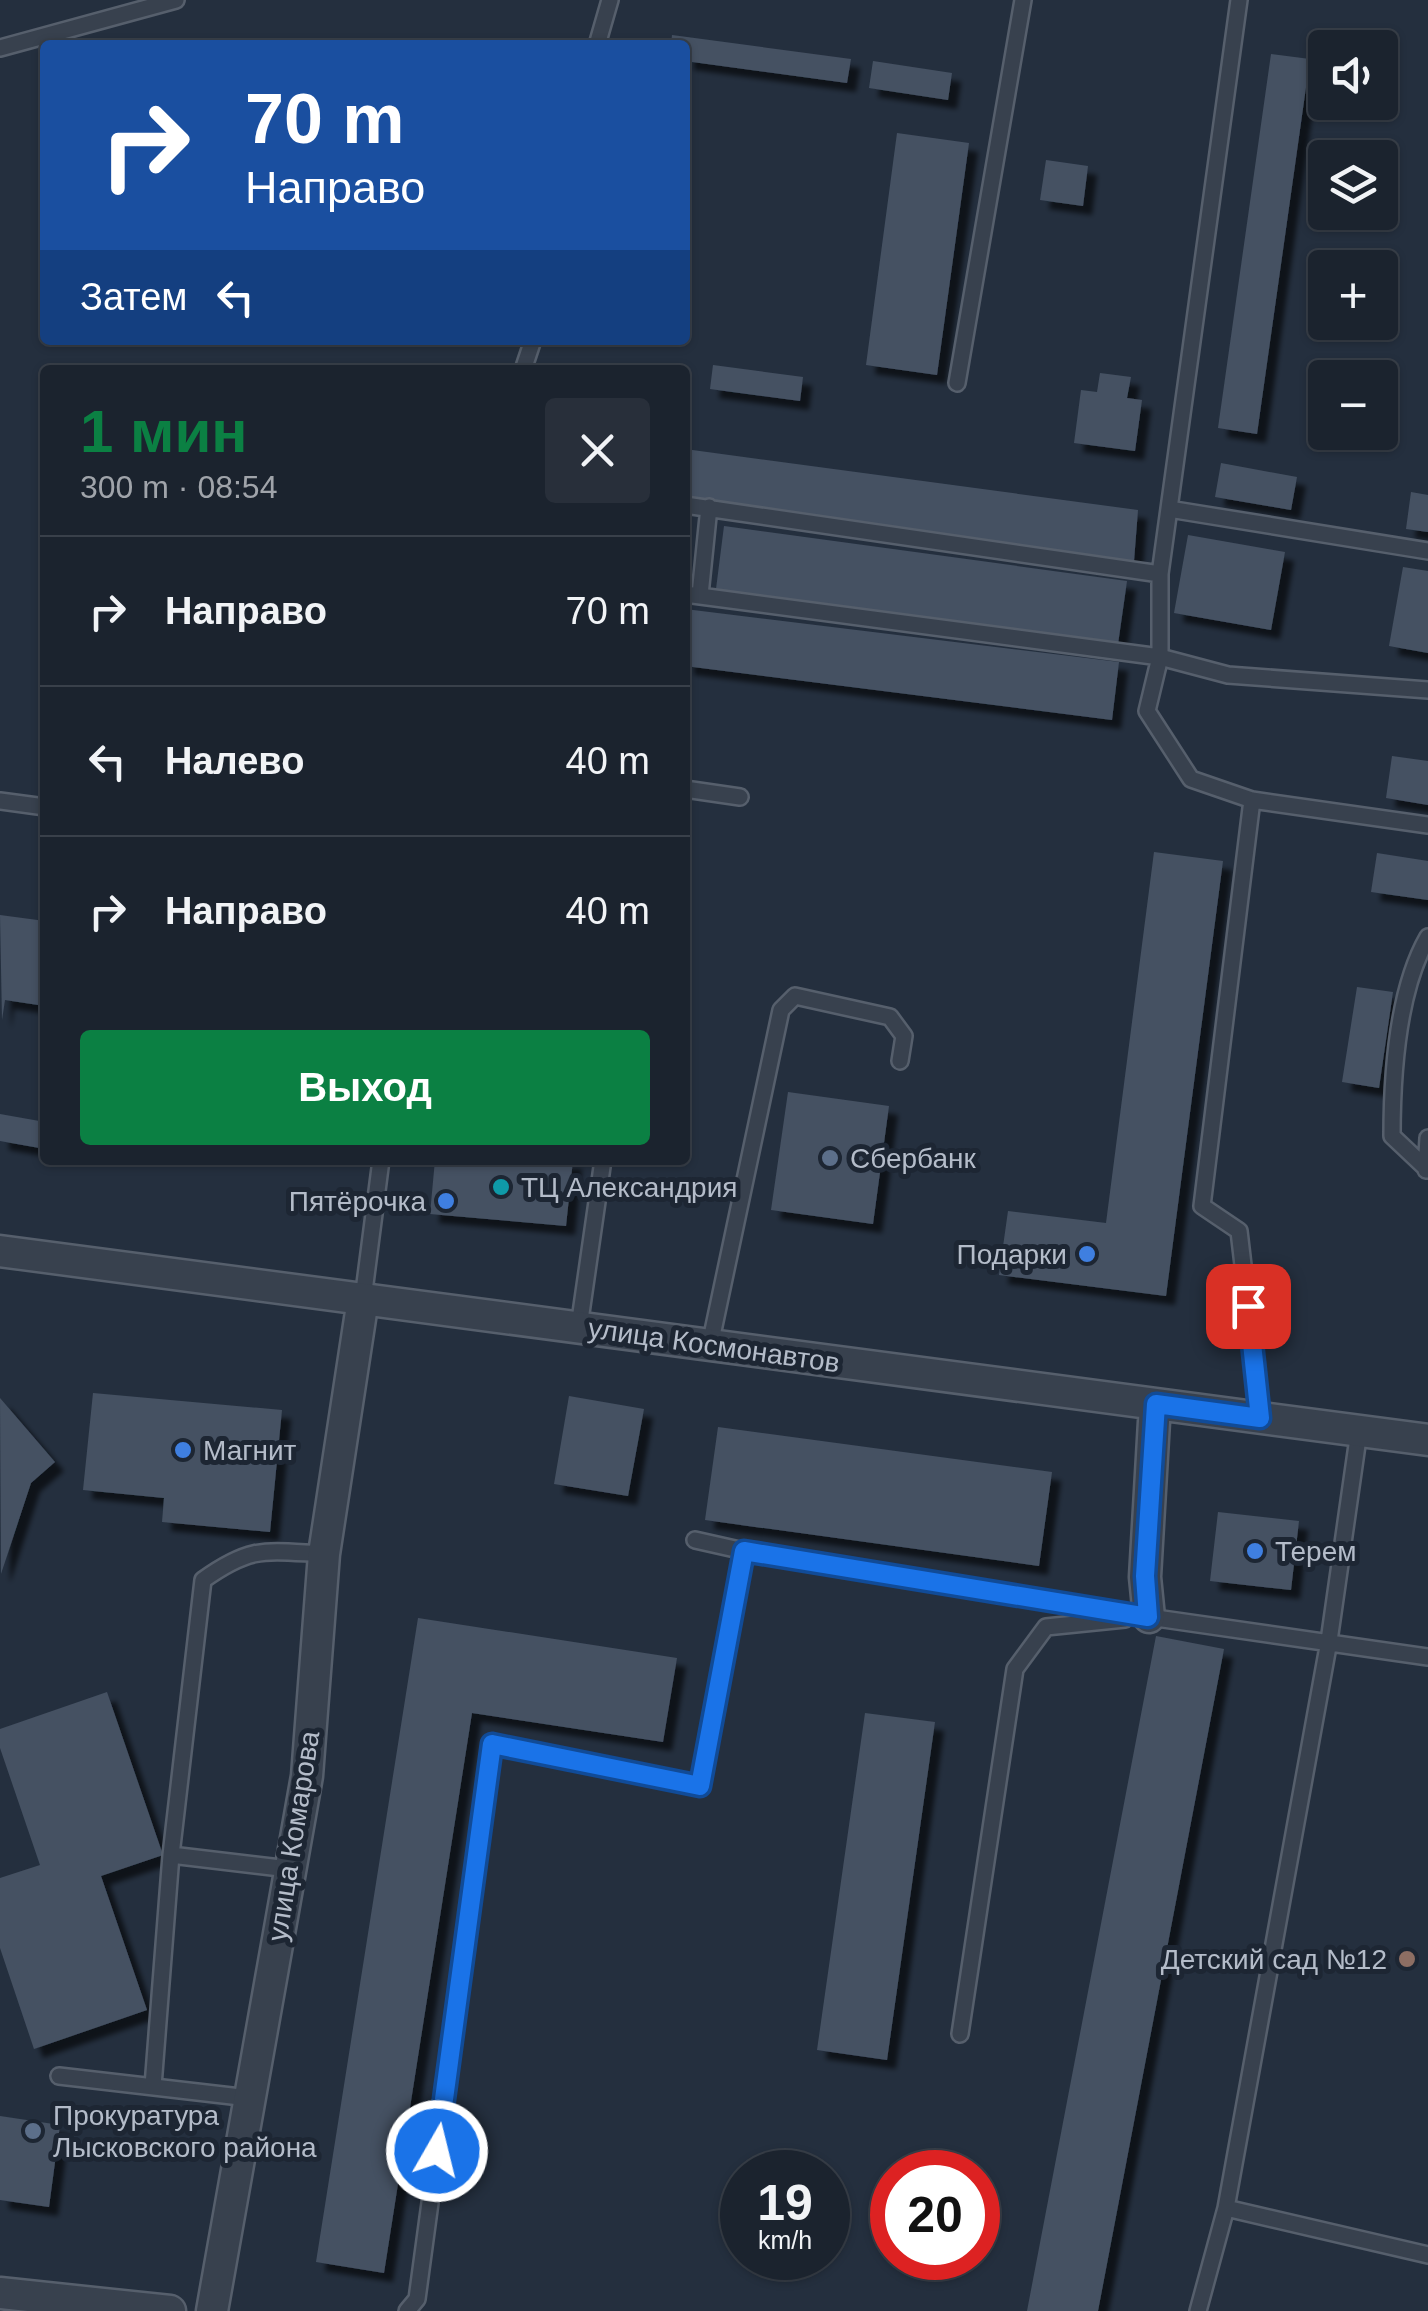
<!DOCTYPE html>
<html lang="ru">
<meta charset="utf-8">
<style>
body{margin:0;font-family:Helvetica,sans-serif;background:#282f3a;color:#f1f3f6;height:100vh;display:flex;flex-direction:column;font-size:38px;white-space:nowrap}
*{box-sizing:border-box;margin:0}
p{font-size:32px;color:#a0a4aa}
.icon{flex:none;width:55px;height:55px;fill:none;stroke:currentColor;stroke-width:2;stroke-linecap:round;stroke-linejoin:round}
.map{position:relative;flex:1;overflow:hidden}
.panel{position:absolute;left:40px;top:365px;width:650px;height:800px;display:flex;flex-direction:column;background:#1b232e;border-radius:10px;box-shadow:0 2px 8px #0004,0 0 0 2px #39404a}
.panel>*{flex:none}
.top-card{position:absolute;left:40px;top:40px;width:650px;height:305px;border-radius:10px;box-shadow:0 2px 8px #0004,0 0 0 2px #39404a;background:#1a4fa0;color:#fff;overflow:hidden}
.controls{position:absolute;left:1308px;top:30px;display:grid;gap:20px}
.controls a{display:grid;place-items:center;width:90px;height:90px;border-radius:10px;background:#1b232e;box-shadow:0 2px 8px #0004,0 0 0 2px #39404a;font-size:50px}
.speed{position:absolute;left:720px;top:2150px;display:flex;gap:20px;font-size:50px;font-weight:700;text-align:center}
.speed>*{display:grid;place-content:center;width:130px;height:130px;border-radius:50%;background:#1b232e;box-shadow:0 2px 8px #0004,0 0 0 2px #39404a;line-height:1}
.speed small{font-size:25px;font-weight:400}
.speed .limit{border:15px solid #d22;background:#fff;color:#111}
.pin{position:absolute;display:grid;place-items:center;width:85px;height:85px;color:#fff;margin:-42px;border-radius:20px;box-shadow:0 5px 15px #0006}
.me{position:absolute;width:110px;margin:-55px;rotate:8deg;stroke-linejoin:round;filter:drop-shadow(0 0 8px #0008)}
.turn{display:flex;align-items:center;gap:35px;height:210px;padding:0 40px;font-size:45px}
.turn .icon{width:130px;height:130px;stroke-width:2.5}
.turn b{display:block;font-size:70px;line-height:85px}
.then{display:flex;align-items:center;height:95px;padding:0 40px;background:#0003;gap:20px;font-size:38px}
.round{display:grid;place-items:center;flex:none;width:105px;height:105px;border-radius:10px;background:#282f3a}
.headline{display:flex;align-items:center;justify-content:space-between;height:170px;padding:0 40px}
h1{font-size:60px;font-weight:700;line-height:75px;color:#0b8043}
.action{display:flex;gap:20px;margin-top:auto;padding:20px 40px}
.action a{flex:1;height:115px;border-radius:10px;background:#0b8043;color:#fff;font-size:40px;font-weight:700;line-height:115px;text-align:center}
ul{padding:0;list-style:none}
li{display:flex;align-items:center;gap:30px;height:150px;padding:0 40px;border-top:2px solid #39404a}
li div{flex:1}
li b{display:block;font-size:38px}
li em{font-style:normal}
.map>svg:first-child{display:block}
.building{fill:#455162;filter:url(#shadow)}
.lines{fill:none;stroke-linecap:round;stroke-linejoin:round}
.service-casing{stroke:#565f6c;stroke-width:20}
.minor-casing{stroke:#565f6c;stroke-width:35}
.service{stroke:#38414e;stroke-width:15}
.minor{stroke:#38414e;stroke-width:30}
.route-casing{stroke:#114b97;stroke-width:25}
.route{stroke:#1a73e8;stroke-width:18}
.service-dot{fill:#5c6f8a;stroke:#1d2633;stroke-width:4}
.culture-dot{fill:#0f9aa8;stroke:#1d2633;stroke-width:4}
.shop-dot{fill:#3f7fe0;stroke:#1d2633;stroke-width:4}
.education-dot{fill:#8d6e63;stroke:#1d2633;stroke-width:4}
.labels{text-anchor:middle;stroke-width:10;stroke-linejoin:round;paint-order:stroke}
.poi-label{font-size:28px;fill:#b4bcc9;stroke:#1d2633;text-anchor:start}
.street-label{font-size:28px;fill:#b4bcc9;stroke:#1d2633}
</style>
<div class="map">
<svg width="1428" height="2311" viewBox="0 0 1428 2311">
<defs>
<filter id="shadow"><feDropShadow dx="9" dy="9" stdDeviation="2.5" flood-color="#0009"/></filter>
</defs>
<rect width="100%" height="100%" fill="#242f3e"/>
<path class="building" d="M672 35 851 59 847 83 685 61V45H671Z
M1271 54 1310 59 1257 434 1218 428Z
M873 61 952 73 948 100 869 88Z
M897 133 969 143 937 375 866 365Z
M1046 160 1088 166 1083 206 1040 200Z
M713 365 803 377 800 401 710 389Z
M1100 373 1131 377 1127 398 1142 400 1135 451 1074 443 1081 390 1097 392Z
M685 449 1138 510 1134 561 685 498Z
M1221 463 1297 477 1291 510 1215 497Z
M1411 492 1428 495V532L1406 529Z
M724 526 1127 581 1118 644 716 589Z
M1188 535 1285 552 1271 630 1174 613Z
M1403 567 1428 571V653L1389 646Z
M685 609 1119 662 1112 720 685 666Z
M1392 756 1428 761V805L1386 798Z
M1154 852 1223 861 1166 1296 999 1275 1008 1211 1106 1223Z
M1377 853 1428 861V900L1371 892Z
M0 915 45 921V1006L5 1000 2 1020Z
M1357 987 1393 992 1379 1088 1342 1082Z
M788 1092 889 1106 873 1224 771 1210Z
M0 1114 45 1122V1149L0 1141Z
M435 1160H573L566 1226 430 1214Z
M93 1393 282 1410 270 1532 162 1522 164 1498 83 1490Z
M569 1396 644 1409 628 1496 554 1484Z
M0 1398 55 1462 31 1483 1 1574Z
M718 1427 1052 1472 1039 1566 705 1520Z
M1218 1512 1299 1521 1291 1590 1210 1581Z
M418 1618 677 1658 663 1742 472 1713 384 2273 316 2262Z
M1156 1636 1224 1649 1098 2311H1027Z
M107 1692 163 1855 101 1876 147 2010 34 2049 0 1948V1878L40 1865 0 1748V1729Z
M865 1713 935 1722 887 2060 817 2050Z
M0 2116 60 2125 49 2207 0 2200Z"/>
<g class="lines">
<defs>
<path id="service" d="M1239 0 1160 574V657L1147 711 1191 779 1252 800 1428 825
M597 45 610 0
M0 48 176 0
M523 370 533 340
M957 383 1023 0
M685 505 1160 574
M1169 509 1428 551
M685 594 1160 657 1228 675 1428 690
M700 595 709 507
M685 789 740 797
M1252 800 1202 1206 1239 1231 1261 1418
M0 801 45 807
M1428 937C1397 991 1392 1075 1392 1136L1428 1170
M1426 1170 1428 1138
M363 1299 381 1160
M579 1327 603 1160
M710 1345 781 1010 795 996 890 1017 904 1036 900 1061
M695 1540 744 1551 1149 1617 1428 1657
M171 1855 203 1580C252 1545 266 1551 324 1554
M960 2034 1015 1669 1046 1627 1125 1619
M59 2076 249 2098
M153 2086 171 1855 289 1869
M1226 2208 1428 2255
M407 2311 417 2299 492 1744 699 1785 744 1551
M1198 2311 1226 2208 1329 1641 1359 1431"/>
<path id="minor" d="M0 1251 1428 1440
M1149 1617 1145 1577 1155 1404
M0 2293 170 2311
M212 2311 307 1776 324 1554 363 1299"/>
</defs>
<use href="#service" class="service-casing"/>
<use href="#minor" class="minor-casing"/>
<use href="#service" class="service"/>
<use href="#minor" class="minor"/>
</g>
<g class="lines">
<defs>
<path id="route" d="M437 2151 492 1744 700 1786 744 1551 1148 1617 1145 1576 1156 1404 1260 1418 1248 1306"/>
</defs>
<use href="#route" class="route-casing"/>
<use href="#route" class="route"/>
</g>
<g class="service-dot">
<circle cx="830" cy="1158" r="10"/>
<circle cx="33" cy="2131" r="10"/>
</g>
<circle class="culture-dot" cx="501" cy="1187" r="10"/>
<g class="shop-dot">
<circle cx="446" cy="1201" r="10"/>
<circle cx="1087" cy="1254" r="10"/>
<circle cx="183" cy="1450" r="10"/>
<circle cx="1255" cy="1551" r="10"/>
</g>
<circle class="education-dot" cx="1407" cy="1959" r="10"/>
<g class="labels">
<g class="poi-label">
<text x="850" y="1168">Сбербанк</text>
<text x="521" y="1197">ТЦ Александрия</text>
<text x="426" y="1211" text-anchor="end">Пятёрочка</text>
<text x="1067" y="1264" text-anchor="end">Подарки</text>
<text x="203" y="1460">Магнит</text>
<text x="1275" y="1561">Терем</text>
<text x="1387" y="1969" text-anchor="end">Детский сад №12</text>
<text x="53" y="2125">Прокуратура<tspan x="53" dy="32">Лысковского района</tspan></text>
</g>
<g class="street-label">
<text transform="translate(714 1345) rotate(8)" y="10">улица Космонавтов</text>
<text transform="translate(293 1836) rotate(-81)" y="10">улица Комарова</text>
</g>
</g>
</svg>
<div class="controls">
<a><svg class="icon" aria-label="sound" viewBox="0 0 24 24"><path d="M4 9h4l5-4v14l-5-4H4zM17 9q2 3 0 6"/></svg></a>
<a><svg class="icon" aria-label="layers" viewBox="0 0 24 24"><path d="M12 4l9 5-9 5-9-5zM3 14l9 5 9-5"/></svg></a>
<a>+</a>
<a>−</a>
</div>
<div class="speed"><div>19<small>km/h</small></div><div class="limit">20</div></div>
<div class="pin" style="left:1248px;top:1306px;background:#d93025"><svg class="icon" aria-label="arrive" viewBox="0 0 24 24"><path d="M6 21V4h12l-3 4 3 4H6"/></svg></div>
<svg class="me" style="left:437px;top:2151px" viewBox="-20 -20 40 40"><circle r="17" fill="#1a73e8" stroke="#fff" stroke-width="3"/><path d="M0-11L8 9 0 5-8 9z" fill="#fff"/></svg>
<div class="top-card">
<div class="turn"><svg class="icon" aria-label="right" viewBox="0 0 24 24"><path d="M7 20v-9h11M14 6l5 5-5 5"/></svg><div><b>70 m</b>Направо</div></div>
<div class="then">Затем<svg class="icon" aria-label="left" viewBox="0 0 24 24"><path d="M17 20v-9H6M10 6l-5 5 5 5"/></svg></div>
</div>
<section class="panel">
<div class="headline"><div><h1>1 мин</h1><p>300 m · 08:54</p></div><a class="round"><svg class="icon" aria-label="close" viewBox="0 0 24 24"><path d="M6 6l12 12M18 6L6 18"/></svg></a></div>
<ul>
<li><svg class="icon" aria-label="right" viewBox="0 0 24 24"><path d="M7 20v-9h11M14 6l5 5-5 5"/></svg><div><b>Направо</b></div><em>70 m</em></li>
<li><svg class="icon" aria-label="left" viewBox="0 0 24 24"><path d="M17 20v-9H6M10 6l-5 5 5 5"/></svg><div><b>Налево</b></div><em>40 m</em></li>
<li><svg class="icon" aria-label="right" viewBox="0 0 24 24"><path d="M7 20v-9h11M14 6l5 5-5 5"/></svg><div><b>Направо</b></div><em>40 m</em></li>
</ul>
<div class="action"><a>Выход</a></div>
</section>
</div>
